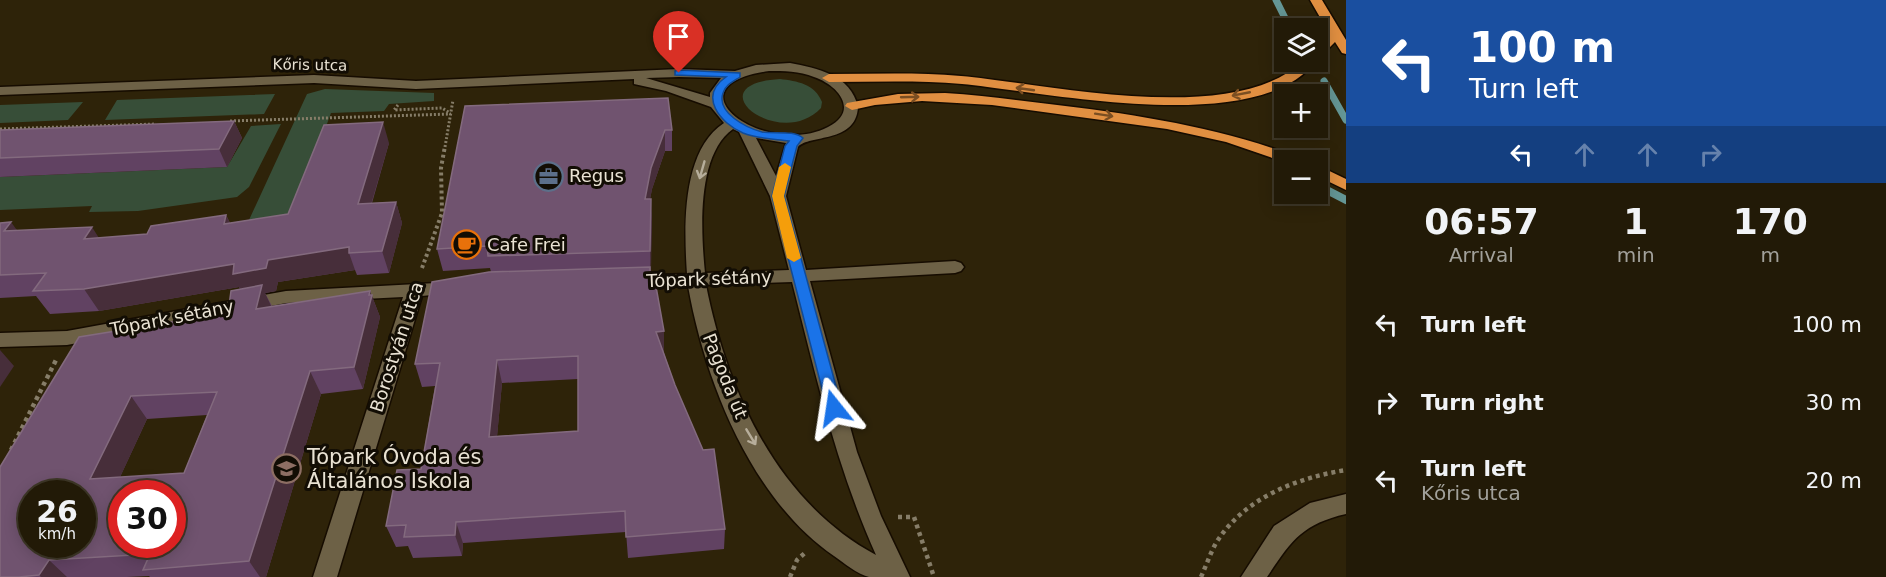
<!DOCTYPE html>
<meta charset="utf-8">
<style>
body{margin:0;font-family:"DejaVu Sans",sans-serif;background:#2e2715;color:#f1f3f6;height:100vh;display:flex;flex-direction:column;font-size:22px;white-space:nowrap}
*{box-sizing:border-box;margin:0}
p{font-size:20px;color:#a2a19b}
.icon{flex:none;width:33px;height:33px;fill:none;stroke:currentColor;stroke-width:2;stroke-linecap:round;stroke-linejoin:round}
.map{position:relative;flex:1;overflow:hidden}
.details{display:flex;flex-direction:column;background:#221a07;width:540px}
.details>*{flex:none}
.guide{background:#1a4fa0;color:#fff;overflow:hidden}
.buttons{position:absolute;left:1274px;top:18px;display:grid;gap:12px}
.buttons a{display:grid;place-items:center;width:54px;height:54px;border-radius:0px;background:#221a07;box-shadow:0 3px 15px #0003,0 0 0 2px #3f3828;font-size:30px}
.speed{position:absolute;left:18px;top:480px;display:flex;gap:12px;font-size:30px;font-weight:700;text-align:center}
.speed>*{display:grid;place-content:center;width:78px;height:78px;border-radius:50%;background:#221a07;box-shadow:0 3px 15px #0003,0 0 0 2px #3f3828;line-height:1}
.speed small{font-size:15px;font-weight:400}
.speed .limit{border:9px solid #d22;background:#fff;color:#111}
.pin{position:absolute;display:grid;place-items:center;width:51px;height:51px;color:#fff;margin:-62px -26px;border-radius:50% 50% 50% 0;rotate:-45deg;box-shadow:0 0 6px #0007}
.pin .icon{rotate:45deg}
.me{position:absolute;width:66px;margin:-33px;rotate:345deg;stroke-linejoin:round;filter:drop-shadow(0 0 4px #0008)}
.turn{display:flex;align-items:center;gap:21px;height:126px;padding:0 24px;font-size:27px}
.turn .icon{width:78px;height:78px;stroke-width:2.5}
.turn b{display:block;font-size:42px;line-height:51px}
.lanes{display:flex;align-items:center;height:57px;padding:0 24px;background:#0003;justify-content:center;gap:30px;direction:ltr}
.lanes .off{opacity:.35}
.eta{display:flex;justify-content:space-evenly;align-items:center;height:102px;text-align:center}
.eta b{font-size:36px;font-weight:700;line-height:42px}
ul{padding:0;list-style:none}
li{display:flex;align-items:center;gap:18px;height:78px;padding:0 24px}
li div{flex:1}
li b{display:block;font-size:22px}
li em{font-style:normal}
main{display:flex;flex:1;min-height:0}
.map>svg:first-child{display:block}
.green{fill:#374e38}
.lines{fill:none;stroke-linecap:round;stroke-linejoin:round}
.stream-far1{stroke:#649695;stroke-width:7}
.stream{stroke:#649695;stroke-width:8}
.minor-casing{stroke:#160c00;stroke-width:3}
.highway-casing{stroke:#160c00;stroke-width:3}
.path-far2{stroke:#867d68;stroke-width:3;stroke-dasharray:2 2;stroke-linecap:butt}
.path-far1{stroke:#867d68;stroke-width:4;stroke-dasharray:3 3;stroke-linecap:butt}
.path{stroke:#867d68;stroke-width:4.5;stroke-dasharray:4 4;stroke-linecap:butt}
.minor{fill:#6d6146;fill-rule:evenodd}
.highway{fill:#e18f41;fill-rule:evenodd}
.wall{fill:#614262;fill-rule:evenodd}
.shaded-wall{fill:#472e3a}
.building{fill:#70536f;stroke:#836a7e;stroke-width:1.5;fill-rule:evenodd}
.oneway{stroke:#7a4e22}
.oneway2{stroke:#b7ae9b}
.route{fill:#1a73e8;stroke:#114b97;stroke-width:1.5}
.slow{fill:#f59e0b}
.labels{text-anchor:middle;stroke-width:6;stroke-linejoin:round;paint-order:stroke}
.far-street-label{font-size:15px;fill:#e9e2d3;stroke:#120d04}
.poi-label{font-size:18px;fill:#e9e2d3;stroke:#120d04;text-anchor:start}
.street-label{font-size:18px;fill:#e9e2d3;stroke:#120d04}
.near-poi-label{font-size:21px;fill:#e9e2d3;stroke:#120d04;text-anchor:start}
</style>
<main>
<div class="map">
<svg width="1346" height="577" viewBox="0 0 1346 577">
<rect width="100%" height="100%" fill="#2e2309"/>
<path class="green" d="M780 79C797 81 815 84 822 102L821 108C780 152 693 84 780 79Z
M325 89 434 93V101L389 104 384 111 331 113 290 224 257 227 249 220 307 94Z
M275 94 264 114 105 120 117 100Z
M83 102 68 120 0 123V105Z
M281 124 249 187 237 197 138 211 89 212 92 206 0 210V177L227 167 251 126Z"/>
<g class="lines">
<path class="stream-far1" d="M1276 0 1290 28
M1324 81 1346 120"/>
<path class="stream" d="M1317 185 1346 200"/>
<defs>
<path id="minor" d="M790 63C817 68 851 75 858 107 856 144 809 134 798 147L786 196 806 270 955 261 961 263 964 267 961 271 955 273 810 281 857 452 881 516 910 577C898 577 881 577 869 577 857 574 844 563 834 556 751 499 705 381 688 286L630 288 624 286 621 282 624 278 630 276 687 274C684 229 681 151 724 123L711 107 666 91 634 84V79L416 89 314 83 0 95V87L314 75 416 81 679 69 735 71 756 65ZM769 71C784 71 799 71 814 77 838 85 860 111 828 127 766 159 663 86 769 71ZM679 77 721 78 710 93V97L646 78ZM733 129 739 132 770 196 789 270 705 273C701 233 696 155 733 129ZM756 138 786 143 776 176ZM792 282C816 376 836 466 876 555 777 502 727 391 706 285Z
M455 282 461 284 464 288 461 292 422 296 337 577H313L403 297 286 303 67 345 0 347V333L67 331 286 291Z
M1346 494V514C1302 524 1291 541 1267 577H1241L1274 526 1310 503Z"/>
<path id="highway" d="M1310 0H1322L1346 40V54L1342 53 1335 42 1321 56 1317 57V46L1329 33Z
M1302 62H1315C1257 138 1045 92 962 84 918 80 873 82 829 82L822 78 829 74C873 74 917 72 961 76 1049 84 1231 127 1302 62Z
M945 93C980 95 1014 100 1049 104 1134 114 1218 127 1298 157L1301 160 1284 162 1226 142 1167 129 992 105 922 101 875 105 852 110 845 106 847 103 898 94Z
M1317 165 1346 179V190L1317 176Z"/>
</defs>
<use href="#minor" class="minor-casing"/>
<use href="#highway" class="highway-casing"/>
<path class="path-far2" d="M398 105 394 110 442 108 450 113
M230 121 451 114
M0 129 156 124
M445 147 453 100"/>
<path class="path-far1" d="M422 268 442 213 441 168 445 146"/>
<path class="path" d="M11 450 56 360
M898 517H914L934 577
M790 577 797 560 807 551
M1201 577C1206 566 1210 554 1216 543 1244 498 1296 478 1346 470"/>
<use href="#minor" class="minor"/>
<use href="#highway" class="highway"/>
</g>
<path class="wall" d="M465 106 672 130V151H665L652 189 650 199 652 221 650 282 664 353 725 529 724 549 628 558 626 532 463 543 462 556 413 558 408 546 396 547 386 526 421 469 435 386 422 387 415 364 491 272 490 268 443 271 437 249ZM578 379V431L497 436 502 383Z
M234 121 242 138 227 167 0 177V130Z
M389 143 372 203 396 202 402 223 389 273 357 275 355 270 278 282 276 291 265 293 272 306 370 291 380 317 363 389 321 394 266 577H150L149 576 127 577H0V467L228 313 240 289 239 287 99 311 50 314 36 296 0 298V223L17 230 100 238 147 234 226 215 230 223 288 214ZM207 415 184 473 120 477 147 419Z"/>
<path class="shaded-wall" d="M234 121 242 138 227 167 219 149Z
M383 122 389 143 365 225 358 204Z
M665 130V151L652 189 646 221 645 199 651 168Z
M651 199 652 221 651 273 650 251Z
M396 202 402 223 389 273 382 251Z
M226 215 237 237 224 224Z
M11 222 27 244 4 231Z
M92 227 106 249 84 239Z
M349 247V253L355 270 278 282 276 291 265 293 272 308 256 309 244 296 239 287 99 311 84 289 234 264Z
M370 291 380 317 363 389 354 367Z
M664 331V353L656 332Z
M0 350 14 366 0 387Z
M497 360 502 383 495 459 489 437Z
M310 371 321 394 266 577H260L249 561Z
M131 396 147 419 109 501 90 479Z
M456 522 463 543 462 556 455 535Z
M49 560 67 577H41L39 575Z"/>
<path class="building" d="M668 98 672 130H665L651 168 645 199H651L650 251 488 256 487 246 437 249 465 106Z
M234 121 219 149 0 158V130Z
M383 122 358 204 396 202 382 251 349 253V247L268 260 266 268 233 274 234 264 84 289 33 291 46 273 0 275V223L11 222 4 231 92 227 84 239 147 234 151 226 226 215 224 224 288 214 324 125Z
M650 267V282L655 281 664 331 656 332 675 385 703 450 714 449 725 529 626 537 625 511 456 522 455 535 404 537 406 525 386 526 397 470 421 469 440 363 415 364 432 282 489 272ZM578 356V431L489 437 497 360Z
M262 285 256 309 370 291 369 295H372L354 367 310 371 249 561 143 570 150 554 49 560 39 575 19 577H0V467L79 337 228 313 231 291ZM217 392 184 473 90 479 131 396ZM32 494H82V544H32ZM122 494H172V544H122Z"/>
<defs><path id="oneway-shaft" d="M-6 0H5M1.5-3L5.5 0L1.5 3" fill="none" stroke-width="1.6" stroke-linecap="round" stroke-linejoin="round" transform="scale(1.5)"/></defs>
<g class="oneway">
<use href="#oneway-shaft" transform="translate(1025 89) rotate(-172)"/>
<use href="#oneway-shaft" transform="translate(1241 94) rotate(169)"/>
<use href="#oneway-shaft" transform="translate(910 97) rotate(-2)"/>
<use href="#oneway-shaft" transform="translate(1104 115) rotate(9)"/>
</g>
<g class="oneway2">
<use href="#oneway-shaft" transform="translate(702 170) rotate(106)"/>
<use href="#oneway-shaft" transform="translate(751 437) rotate(59)"/>
</g>
<path class="route" d="M679 70 740 73V77C734 81 725 85 723 93 716 113 747 128 762 132 775 134 794 130 803 138L797 146 784 196 842 408 840 412 834 414 829 412 827 408 772 196 785 146 789 141C774 139 758 139 743 133 720 123 698 96 726 77L675 75V71Z"/>
<path class="slow" d="M785 163 791 167 784 196 801 258 794 262 787 258 772 196 779 167Z"/>
<defs>
<symbol id="office-ring" viewBox="-11 -11 22 22"><circle r="9.5" fill="#120d04" stroke="#5c6f8a" stroke-width="1.5"/><path d="M-6-3h4V-5.5h4V-3h4V5H-6ZM-1-4.5V-3h2v-1.5ZM-6 0V1H6V0Z" fill="#5c6f8a"/></symbol>
<symbol id="cafe-ring" viewBox="-11 -11 22 22"><circle r="9.5" fill="#120d04" stroke="#e8710a" stroke-width="1.5"/><path d="M-5.5-4.5H6V0H3Q3 3.5 0 3.5H-2.5Q-5.5 3.5-5.5 0ZM3-3.2v2h1.7v-2ZM-6 4.5H4V6H-6Z" fill="#e8710a"/></symbol>
<symbol id="school-ring" viewBox="-11 -11 22 22"><circle r="9.5" fill="#120d04" stroke="#8d6e63" stroke-width="1.5"/><path d="M0-5L7-2L0 1L-7-2ZM-4 1L0 2.5L4 1V4Q0 6-4 4Z" fill="#8d6e63"/></symbol>
</defs>
<g fill-rule="evenodd">
<use href="#office-ring" x="532" y="160" width="33" height="33"/>
<use href="#cafe-ring" x="450" y="228" width="33" height="33"/>
<use href="#school-ring" x="270" y="452" width="33" height="33"/>
</g>
<g class="labels">
<g class="far-street-label">
<text transform="translate(310 65) rotate(1)" y="5">Kőris utca</text>
</g>
<g class="poi-label">
<text x="569" y="182">Regus</text>
<text x="487" y="251">Cafe Frei</text>
</g>
<g class="street-label">
<text transform="translate(709 279) rotate(-2)" y="6">Tópark sétány</text>
<text transform="translate(172 318) rotate(-11)" y="6">Tópark sétány</text>
<text transform="translate(397 347) rotate(-72)" y="6">Borostyán utca</text>
<text transform="translate(725 376) rotate(68)" y="6">Pagoda út</text>
</g>
<g class="near-poi-label">
<text x="307" y="464">Tópark Óvoda és<tspan x="307" dy="24">Általános Iskola</tspan></text>
</g>
</g>
</svg>
<div class="buttons">
<a><svg class="icon" aria-label="layers" viewBox="0 0 24 24"><path d="M12 4l9 5-9 5-9-5zM3 14l9 5 9-5"/></svg></a>
<a>+</a>
<a>−</a>
</div>
<div class="speed"><div>26<small>km/h</small></div><div class="limit">30</div></div>
<div class="pin" style="left:679px;top:73px;background:#d93025"><svg class="icon" aria-label="arrive" viewBox="0 0 24 24"><path d="M6 21V4h12l-3 4 3 4H6"/></svg></div>
<svg class="me" style="left:834px;top:408px" viewBox="-20 -20 40 40"><path d="M0-17L14 15 0 8-14 15z" fill="#1a73e8" stroke="#fff" stroke-width="4"/></svg>
</div>
<section class="details">
<div class="guide">
<div class="turn"><svg class="icon" aria-label="left" viewBox="0 0 24 24"><path d="M17 20v-9H6M10 6l-5 5 5 5"/></svg><div><b>100 m</b>Turn left</div></div>
<div class="lanes"><svg class="icon" aria-label="left" viewBox="0 0 24 24"><path d="M17 20v-9H6M10 6l-5 5 5 5"/></svg><svg class="icon off" aria-label="ahead" viewBox="0 0 24 24"><path d="M12 20V5M6 11l6-6 6 6"/></svg><svg class="icon off" aria-label="ahead" viewBox="0 0 24 24"><path d="M12 20V5M6 11l6-6 6 6"/></svg><svg class="icon off" aria-label="right" viewBox="0 0 24 24"><path d="M7 20v-9h11M14 6l5 5-5 5"/></svg></div>
</div>
<div class="eta">
<div><b>06:57</b><p>Arrival</p></div>
<div><b>1</b><p>min</p></div>
<div><b>170</b><p>m</p></div>
</div>
<ul>
<li><svg class="icon" aria-label="left" viewBox="0 0 24 24"><path d="M17 20v-9H6M10 6l-5 5 5 5"/></svg><div><b>Turn left</b></div><em>100 m</em></li>
<li><svg class="icon" aria-label="right" viewBox="0 0 24 24"><path d="M7 20v-9h11M14 6l5 5-5 5"/></svg><div><b>Turn right</b></div><em>30 m</em></li>
<li><svg class="icon" aria-label="left" viewBox="0 0 24 24"><path d="M17 20v-9H6M10 6l-5 5 5 5"/></svg><div><b>Turn left</b><p>Kőris utca</p></div><em>20 m</em></li>
</ul>
</section>
</main>
